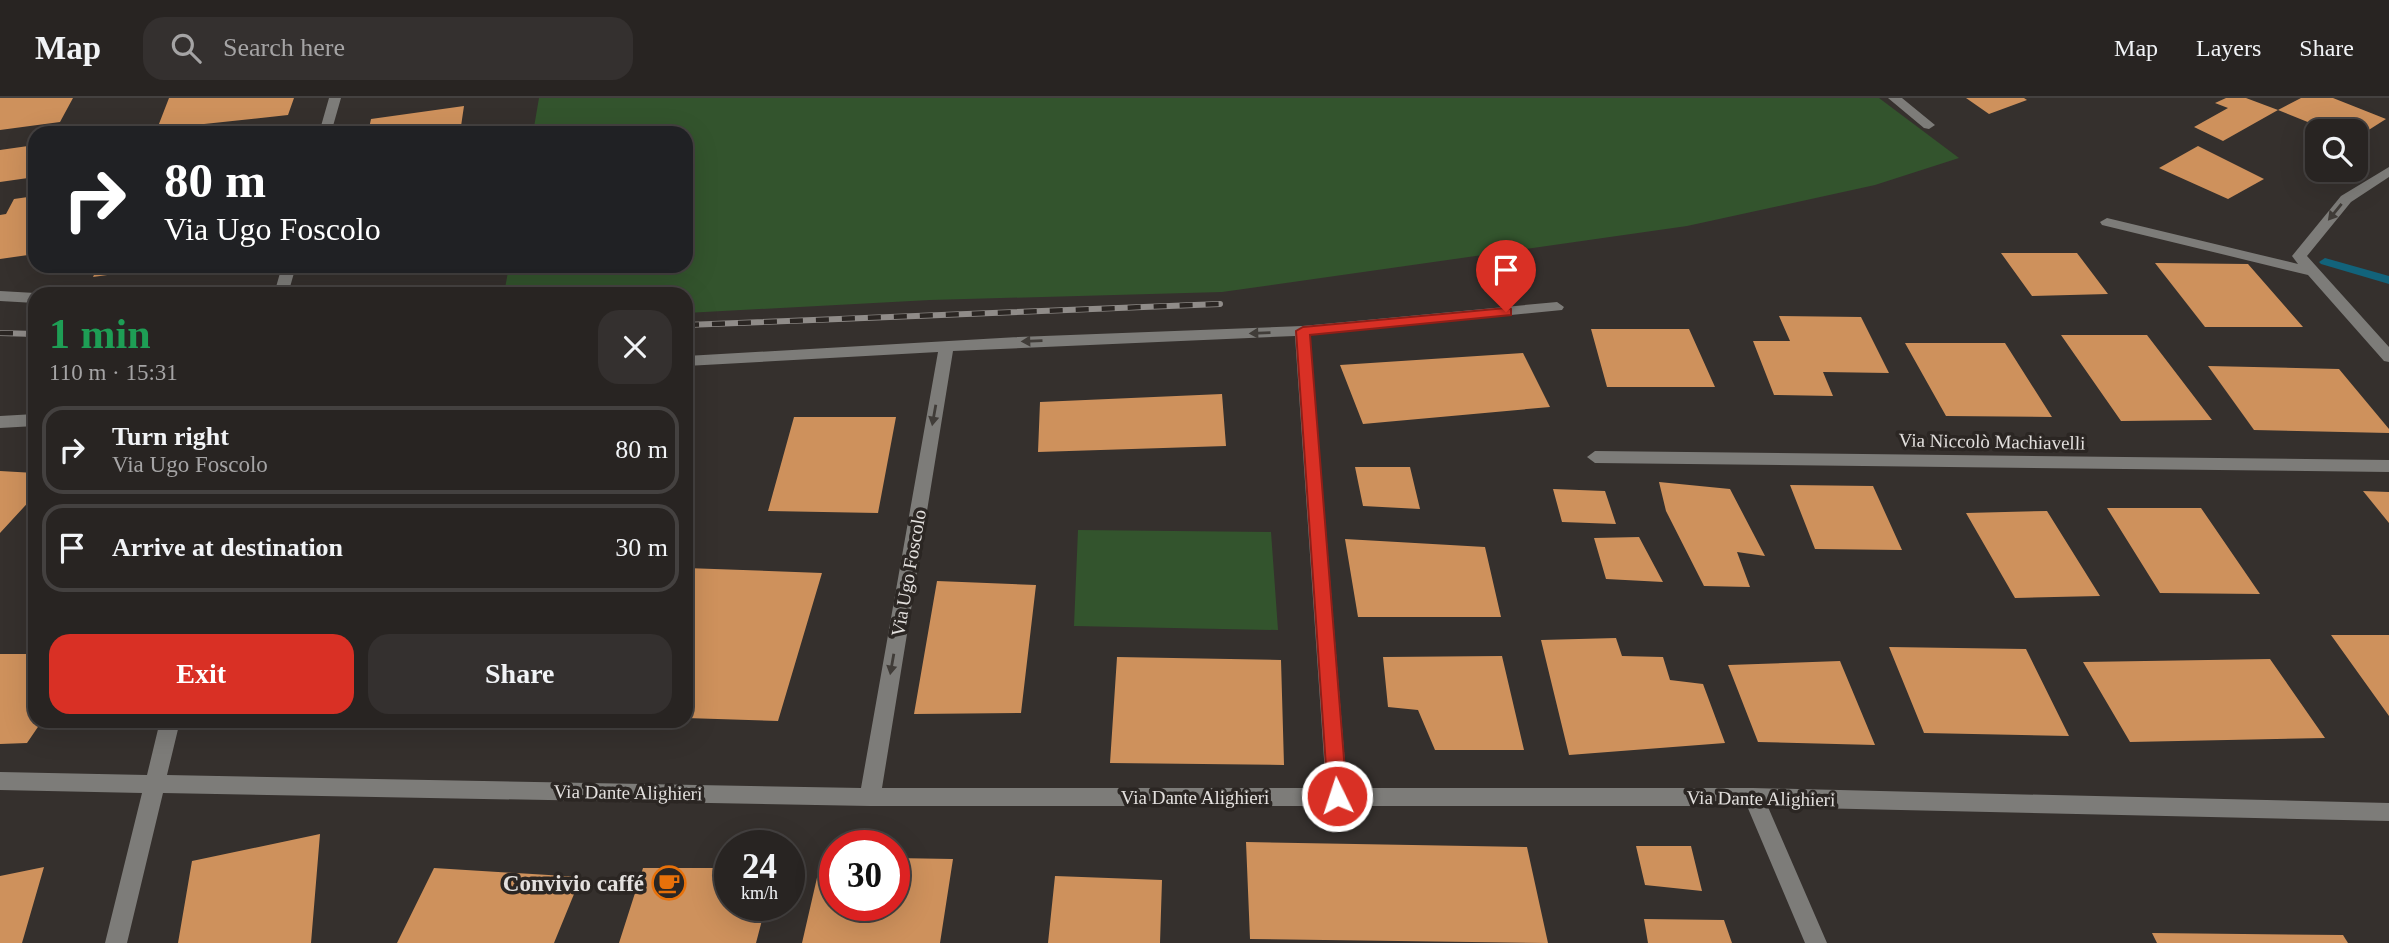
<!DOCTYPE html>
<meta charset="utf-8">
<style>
body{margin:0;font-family:Georgia,serif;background:#34302f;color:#f1f3f6;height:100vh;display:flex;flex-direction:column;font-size:26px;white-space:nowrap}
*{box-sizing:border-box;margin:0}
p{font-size:23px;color:#a5a4a5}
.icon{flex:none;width:38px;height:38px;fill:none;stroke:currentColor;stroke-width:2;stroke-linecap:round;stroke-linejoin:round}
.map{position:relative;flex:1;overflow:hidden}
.side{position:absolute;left:28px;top:189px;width:665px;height:441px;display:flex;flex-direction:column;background:#282422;border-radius:21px;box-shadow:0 7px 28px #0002,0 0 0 2px #444140}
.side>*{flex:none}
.top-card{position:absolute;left:28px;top:28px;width:665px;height:147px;border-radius:21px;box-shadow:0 7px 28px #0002,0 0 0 2px #444140;background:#202124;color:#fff;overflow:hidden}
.fabs{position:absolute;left:2305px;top:21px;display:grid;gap:14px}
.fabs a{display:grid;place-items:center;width:63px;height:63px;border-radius:14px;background:#282422;box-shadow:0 7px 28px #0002,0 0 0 2px #444140;font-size:35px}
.speed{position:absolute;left:714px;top:732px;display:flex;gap:14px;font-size:35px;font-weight:700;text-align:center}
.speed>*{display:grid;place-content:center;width:91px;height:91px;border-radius:50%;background:#282422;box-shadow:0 7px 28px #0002,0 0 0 2px #444140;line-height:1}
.speed small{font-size:18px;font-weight:400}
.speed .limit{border:10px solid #d22;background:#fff;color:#111}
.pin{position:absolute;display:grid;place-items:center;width:60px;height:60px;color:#fff;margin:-72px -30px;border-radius:50% 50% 50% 0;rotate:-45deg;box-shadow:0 0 7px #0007}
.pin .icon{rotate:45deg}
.me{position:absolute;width:77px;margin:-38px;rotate:356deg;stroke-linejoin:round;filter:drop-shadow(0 0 5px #0008)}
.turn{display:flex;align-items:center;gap:24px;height:147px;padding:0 21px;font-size:32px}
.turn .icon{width:91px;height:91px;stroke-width:2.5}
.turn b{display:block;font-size:49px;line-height:60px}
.round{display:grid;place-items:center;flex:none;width:74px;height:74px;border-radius:21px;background:#34302f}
.overview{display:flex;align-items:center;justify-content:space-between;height:119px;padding:0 21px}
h1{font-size:42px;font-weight:800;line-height:52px;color:#1e9e55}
.action{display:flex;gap:14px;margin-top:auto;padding:14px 21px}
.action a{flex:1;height:80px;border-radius:21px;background:#d93025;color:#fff;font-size:28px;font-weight:800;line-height:80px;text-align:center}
.action a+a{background:#34302f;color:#f1f3f6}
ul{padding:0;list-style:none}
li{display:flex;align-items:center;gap:21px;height:88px;margin:0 14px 10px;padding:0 7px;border:4px solid #444140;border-radius:21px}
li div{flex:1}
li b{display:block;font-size:26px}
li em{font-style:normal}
header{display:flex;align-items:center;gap:42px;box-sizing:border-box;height:98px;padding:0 35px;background:#282422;border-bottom:2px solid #444140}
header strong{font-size:33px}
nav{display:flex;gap:38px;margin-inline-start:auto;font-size:24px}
.search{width:490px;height:63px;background:#34302f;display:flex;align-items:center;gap:18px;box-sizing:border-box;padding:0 24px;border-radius:21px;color:#a5a4a5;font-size:26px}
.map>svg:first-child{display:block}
.green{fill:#33542d}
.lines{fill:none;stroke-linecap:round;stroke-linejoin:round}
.stream{fill:#12637b;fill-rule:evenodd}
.building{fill:#ce915c}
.minor{fill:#7d7c79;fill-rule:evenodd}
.rail-casing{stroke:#908c89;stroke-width:6}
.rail{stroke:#2b2623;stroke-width:4.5;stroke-dasharray:13;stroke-linecap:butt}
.oneway{fill:#403c38}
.route{fill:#d93025;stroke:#8d1f18;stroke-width:2}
.labels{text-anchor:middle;stroke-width:7;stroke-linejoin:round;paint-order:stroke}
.street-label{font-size:19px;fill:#e3e0de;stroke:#2b2623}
.near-poi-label{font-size:23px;font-weight:bold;fill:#e3e0de;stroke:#2b2623;text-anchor:end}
</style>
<header>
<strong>Map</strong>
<div class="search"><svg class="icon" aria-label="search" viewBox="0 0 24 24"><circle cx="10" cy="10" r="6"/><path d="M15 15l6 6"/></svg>Search here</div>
<nav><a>Map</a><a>Layers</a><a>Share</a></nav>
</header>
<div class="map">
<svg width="2389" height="845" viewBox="0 0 2389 845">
<rect width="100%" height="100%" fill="#35302d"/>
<path class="green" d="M539 0H1879L1959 60 1875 87 1687 128 1222 194 930 202 686 215V196H504L509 168H686V35H533Z
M1078 432 1271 434 1278 532 1074 528Z"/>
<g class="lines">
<path class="stream" d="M2325 160 2389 178V186L2321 166 2319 164Z"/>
</g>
<path class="building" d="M0 0H73L60 24 0 32Z
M169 0H294L288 17 157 31Z
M1966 0H2024L2027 2 1989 16Z
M2226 0H2246L2278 12 2301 0H2333L2386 21 2356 40V33H2330L2278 12 2223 43 2194 29 2228 10 2215 5Z
M464 8 460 35H368L371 21Z
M35 47V79L0 84V52Z
M2198 48 2264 81 2228 101 2159 70Z
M35 98V156L0 161V117L6 116 14 101Z
M2001 155H2077L2108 196 2032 198Z
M2155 165 2248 166 2303 229H2205Z
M98 168H157V170L93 179Z
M1779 218 1861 219 1889 275 1823 274 1833 298 1774 297 1753 243H1790Z
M1591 231H1689L1715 289H1607Z
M2061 237H2147L2212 322 2121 323Z
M1905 245H2005L2052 319 1946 318Z
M1523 255 1550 309 1363 326 1340 267Z
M2208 268 2339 271 2389 331V335L2254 332Z
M1222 296 1226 348 1038 354 1040 304Z
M794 319H896L878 415 768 413Z
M1355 369H1410L1420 411 1363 408Z
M0 373 35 375V397L0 435Z
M1659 384 1730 391 1765 458 1737 454 1750 489 1704 488 1666 413Z
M1790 387 1873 388 1902 452 1815 451Z
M1553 391 1605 393 1616 426 1562 424Z
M2363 393 2389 394V425Z
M2107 410H2201L2260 496 2160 495Z
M2047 413 2100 498 2015 500 1966 415Z
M1639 439 1663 484 1606 481 1594 440Z
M1345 441 1485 449 1501 519H1358Z
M686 470 822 475 778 623 686 620Z
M937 483 1036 487 1021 615 914 616Z
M2331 537H2389V618Z
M1616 540 1622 558 1663 559 1670 582 1703 586 1725 645 1569 657 1541 542Z
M1889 549 2026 551 2069 638 1924 635Z
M0 556H35V623H42L27 645 0 646Z
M1502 558 1524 652H1435L1418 612 1388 609 1383 559Z
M1117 559 1281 562 1284 667 1110 665Z
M2270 561 2325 640 2130 644 2083 564Z
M1840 563 1875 647 1758 644 1728 567Z
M320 736 311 845H178L192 763Z
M1246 744 1527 749 1548 845 1250 841Z
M1636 748H1691L1702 793 1645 787Z
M822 758 835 759V807H894V760L953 761 940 845H802Z
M44 769 22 845H0V778Z
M434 770 581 779 554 845H397Z
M643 770H730V807H766L756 845H619Z
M1055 778 1162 782 1160 845H1048Z
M1644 821 1724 822 1732 845H1648Z
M2152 835 2343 837 2348 845H2157Z"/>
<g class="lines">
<path class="minor" d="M329 0H341L331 35H319Z
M1888 0H1902L1935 27 1929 31 1924 30Z
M2389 69V79L2351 104 2307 158 2389 249V264L2384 263 2308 177 2102 127 2100 124 2107 120 2298 166 2292 158 2341 98Z
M282 168H296L288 196H274Z
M0 193 35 195 38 196H35V205L0 203Z
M1557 204 1564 209 1562 212 1310 237 1347 690H1753L2389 705V723L1768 709 1827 845H1805L1747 708H870L163 695 127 845H105L142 695 0 692V674L147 677 160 623H180L167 677 861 690 938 254 686 268V258L1018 239 1302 228ZM1295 238 1326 690H882L953 253Z
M35 316V328L0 330V318Z
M1595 353 2389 362V374L1595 365 1587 359Z"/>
<defs>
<path id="rail" d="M686 227 1220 206
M0 235 35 236"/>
</defs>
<use href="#rail" class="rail-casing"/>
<use href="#rail" class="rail"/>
</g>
<defs><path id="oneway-solid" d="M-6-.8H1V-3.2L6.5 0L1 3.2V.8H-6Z" transform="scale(1.75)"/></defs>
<g class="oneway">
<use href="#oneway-solid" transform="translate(2335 114) rotate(129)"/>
<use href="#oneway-solid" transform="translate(1260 235) rotate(178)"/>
<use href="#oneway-solid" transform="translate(1032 243) rotate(178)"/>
<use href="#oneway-solid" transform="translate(934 317) rotate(100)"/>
<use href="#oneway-solid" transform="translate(892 566) rotate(100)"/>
</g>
<path class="route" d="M1506 210 1511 211V217L1310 237 1347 698 1344 704 1337 707 1330 704 1328 698 1296 233 1303 229Z"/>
<defs>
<symbol id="cafe-ring" viewBox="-11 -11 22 22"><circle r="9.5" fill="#2b2623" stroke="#e8710a" stroke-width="1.5"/><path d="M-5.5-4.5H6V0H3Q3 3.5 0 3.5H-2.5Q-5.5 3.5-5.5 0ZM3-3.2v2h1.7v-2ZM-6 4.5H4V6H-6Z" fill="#e8710a"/></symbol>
</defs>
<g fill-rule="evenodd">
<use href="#cafe-ring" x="650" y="766" width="38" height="38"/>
</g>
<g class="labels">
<g class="street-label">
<text transform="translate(1992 343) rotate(1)" y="7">Via Niccolò Machiavelli</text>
<text transform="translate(908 475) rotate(-80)" y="7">Via Ugo Foscolo</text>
<text transform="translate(628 694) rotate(1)" y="7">Via Dante Alighieri</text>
<text x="1195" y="706">Via Dante Alighieri</text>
<text transform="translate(1761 700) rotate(1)" y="7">Via Dante Alighieri</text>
</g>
<g class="near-poi-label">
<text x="644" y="793">Convivio caffé</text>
</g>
</g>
</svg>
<div class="fabs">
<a><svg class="icon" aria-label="search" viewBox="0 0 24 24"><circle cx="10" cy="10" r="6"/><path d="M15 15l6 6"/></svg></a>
</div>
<div class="speed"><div>24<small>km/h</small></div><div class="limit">30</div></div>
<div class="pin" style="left:1506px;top:214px;background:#d93025"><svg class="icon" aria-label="arrive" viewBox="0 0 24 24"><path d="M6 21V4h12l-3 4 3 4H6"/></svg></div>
<svg class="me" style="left:1337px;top:698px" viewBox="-20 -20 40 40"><circle r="17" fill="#d93025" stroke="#fff" stroke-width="3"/><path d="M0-11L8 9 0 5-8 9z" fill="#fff"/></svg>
<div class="top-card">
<div class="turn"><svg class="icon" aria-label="right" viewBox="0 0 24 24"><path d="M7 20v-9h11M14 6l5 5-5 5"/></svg><div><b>80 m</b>Via Ugo Foscolo</div></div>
</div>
<section class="side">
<div class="overview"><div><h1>1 min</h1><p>110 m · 15:31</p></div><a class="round"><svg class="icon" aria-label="close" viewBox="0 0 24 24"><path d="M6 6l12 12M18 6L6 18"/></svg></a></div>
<ul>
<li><svg class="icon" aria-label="right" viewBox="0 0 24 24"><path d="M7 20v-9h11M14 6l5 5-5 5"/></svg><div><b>Turn right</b><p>Via Ugo Foscolo</p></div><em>80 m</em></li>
<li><svg class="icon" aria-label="arrive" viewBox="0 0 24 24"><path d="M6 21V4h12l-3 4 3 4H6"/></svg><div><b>Arrive at destination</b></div><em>30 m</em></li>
</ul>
<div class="action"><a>Exit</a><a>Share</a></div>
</section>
</div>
